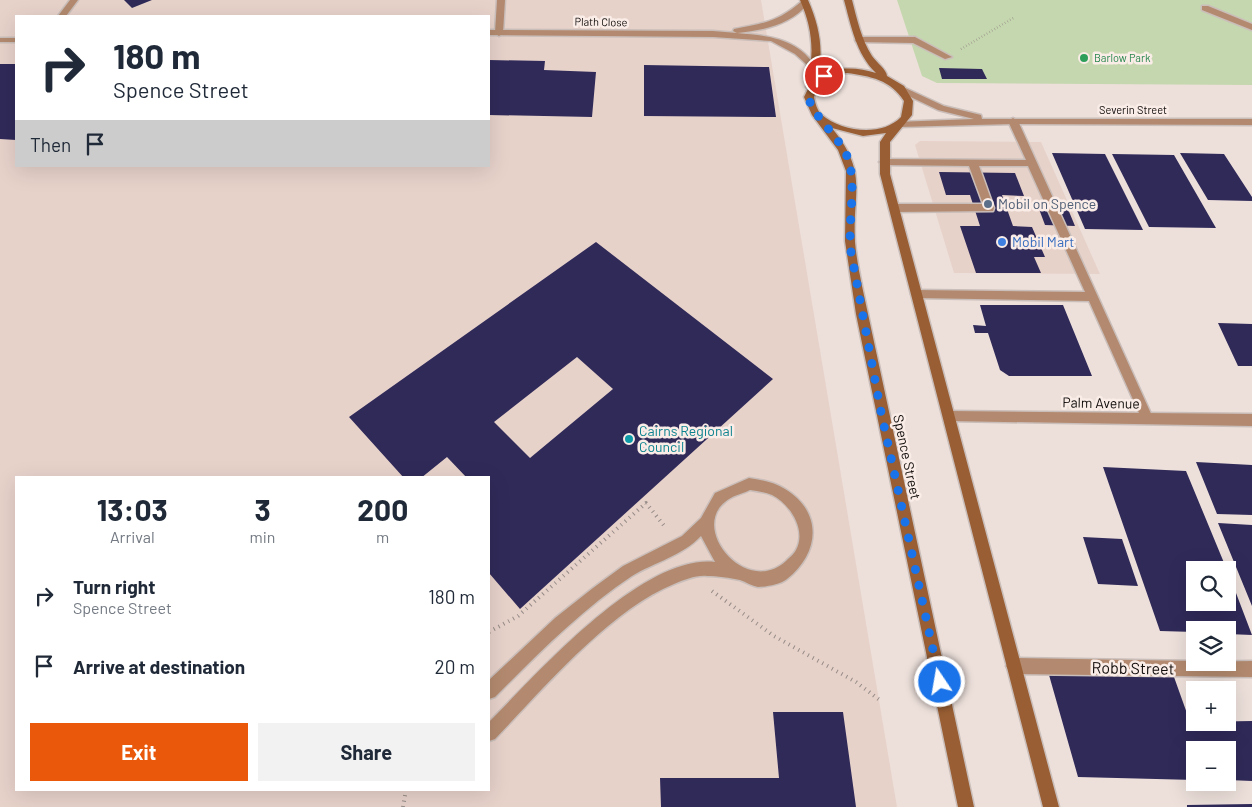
<!DOCTYPE html>
<meta charset="utf-8">
<style>
body{margin:0;font-family:Barlow,sans-serif;background:#f2f2f3;color:#1f2937;height:100vh;display:flex;flex-direction:column;font-size:19px;white-space:nowrap}
*{box-sizing:border-box;margin:0}
p{font-size:16px;color:#747a83}
.icon{flex:none;width:28px;height:28px;fill:none;stroke:currentColor;stroke-width:2;stroke-linecap:round;stroke-linejoin:round}
.map{position:relative;flex:1;overflow:hidden}
.panel{position:absolute;left:15px;top:476px;width:475px;height:315px;display:flex;flex-direction:column;background:#fff;border-radius:0px;box-shadow:0 5px 20px #0002}
.panel>*{flex:none}
.hud{position:absolute;left:15px;top:15px;width:475px;height:152px;border-radius:0px;box-shadow:0 5px 20px #0002;background:#fff;color:#1f2937;overflow:hidden}
.tools{position:absolute;left:1186px;top:561px;display:grid;gap:10px}
.tools a{display:grid;place-items:center;width:50px;height:50px;border-radius:0px;background:#fff;box-shadow:0 5px 20px #0002;font-size:25px}
.pin{position:absolute;display:grid;place-items:center;width:42px;height:42px;color:#fff;margin:-21px;border:2px solid #fff;border-radius:50%;box-shadow:0 1px 5px #0007}
.me{position:absolute;width:55px;margin:-28px;rotate:348deg;stroke-linejoin:round;filter:drop-shadow(0 0 4px #0008)}
.turn{display:flex;align-items:center;gap:18px;height:105px;padding:0 15px;font-size:22px}
.turn .icon{width:65px;height:65px;stroke-width:2.5}
.turn b{display:block;font-size:35px;line-height:42px}
.then{display:flex;align-items:center;height:48px;padding:0 15px;background:#0003;gap:10px;font-size:19px}
.eta{display:flex;justify-content:space-evenly;align-items:center;height:85px;text-align:center}
.eta b{font-size:30px;font-weight:700;line-height:35px}
.primary-button{display:flex;gap:10px;margin-top:auto;padding:10px 15px}
.primary-button a{flex:1;height:58px;border-radius:0px;background:#ea580c;color:#fff;font-size:20px;font-weight:700;line-height:58px;text-align:center}
.primary-button a+a{background:#f2f2f3;color:#1f2937}
ul{padding:0;list-style:none}
li{display:flex;align-items:center;gap:15px;height:70px;padding:0 15px}
li div{flex:1}
li b{display:block;font-size:19px}
li em{font-style:normal}
.map>svg:first-child{display:block}
.built{fill:#e7d2ca;fill-rule:evenodd}
.green{fill:#c5d7ae}
.building{fill:#302a59;fill-rule:evenodd}
.lines{fill:none;stroke-linecap:round;stroke-linejoin:round}
.lane-casing{stroke:#cabeba;stroke-width:3}
.street-casing{stroke:#cabeba;stroke-width:3}
.secondary-casing{stroke:#cabeba;stroke-width:3}
.path-far1{stroke:#968c88;stroke-width:2.5;stroke-dasharray:0.5 2.5;stroke-linecap:butt}
.path{stroke:#968c88;stroke-width:4;stroke-dasharray:1 4.5;stroke-linecap:butt}
.lane{fill:#b38a6f;fill-rule:evenodd}
.street{fill:#b38a6f;fill-rule:evenodd}
.secondary{fill:#995e33;fill-rule:evenodd}
.route{stroke:#1a73e8;stroke-width:9;stroke-dasharray:0 16.2}
.leisure-dot{fill:#2e9e5b;stroke:#faede8;stroke-width:2}
.service-dot{fill:#5c6f8a;stroke:#faede8;stroke-width:2}
.shop-dot{fill:#3f7fe0;stroke:#faede8;stroke-width:2}
.culture-dot{fill:#0f9aa8;stroke:#faede8;stroke-width:2}
.labels{text-anchor:middle;stroke-width:5;stroke-linejoin:round;paint-order:stroke}
.far-street-label{font-size:11px;fill:#100c0a;stroke:#faede8}
.far-leisure-label{font-size:11px;fill:#27864d;stroke:#faede8;text-anchor:start}
.service-label{font-size:14px;fill:#4e5e75;stroke:#faede8;text-anchor:start}
.shop-label{font-size:14px;fill:#366cbe;stroke:#faede8;text-anchor:start}
.street-label{font-size:14px;fill:#100c0a;stroke:#faede8}
.culture-label{font-size:14px;fill:#0d838f;stroke:#faede8;text-anchor:start}
.near-street-label{font-size:16px;fill:#100c0a;stroke:#faede8}
</style>
<div class="map">
<svg width="1252" height="807" viewBox="0 0 1252 807">
<rect width="100%" height="100%" fill="#ede0db"/>
<path class="built" d="M0 0H761L897 807H0ZM16 16H489V166H16ZM16 478H489V790H16Z
M920 141 1041 142 1100 274 954 273 915 145Z"/>
<path class="green" d="M897 0H1252V85L937 83 922 76Z"/>
<path class="building" d="M124 0H152L132 8Z
M489 60 545 61 544 70 596 72 592 117 489 115Z
M0 64H16V140L0 139Z
M644 65 769 67 776 117 644 116Z
M939 68 982 69 987 79H942Z
M1052 153 1105 154 1143 230 1085 229Z
M1180 153 1224 154 1252 197V201L1208 200Z
M1112 154 1174 155 1216 228 1149 227Z
M939 172 1015 173 1024 196 1002 195 1013 226 1032 227 1045 257H1034L1041 273H976L960 226H980L970 195H946Z
M1036 201 1065 202 1075 226 1045 225Z
M596 242 773 379 520 609 489 573V478H467L447 457 421 478H404L349 417ZM577 357 613 389 530 458 494 422Z
M980 305H1063L1092 376H1009L1000 370 988 333H975L973 325 986 326Z
M1218 323 1252 324V366H1238Z
M1196 462 1252 465V515L1217 514Z
M1103 467 1186 471 1227 570H1195V602H1228V572L1252 635 1228 634V630H1195V632L1160 631Z
M1218 523 1252 525V606Z
M1083 537 1122 539 1138 586 1098 584Z
M1049 675 1174 677 1189 719H1195V722L1252 721V781L1228 780V750H1195V780L1078 777Z
M773 712H843L856 807H661L660 778H779Z
M1252 804V807H1187V805Z"/>
<g class="lines">
<defs>
<path id="lane" d="M497 0H505L503 33 499 36 495 33Z
M1202 6H1208L1252 24V30L1202 10Z
M859 37H915L952 57 945 59 913 43 856 42 855 40Z
M1013 118 1018 121 1153 418 1151 422 1147 423 1143 422 1089 301 917 298 911 294 917 290 1085 292 1028 166H979L994 208 993 211 894 212 889 208 894 204H983L969 166 884 165 879 162 884 159 1026 160 1008 121Z
M749 478C761 480 774 482 785 489 823 512 820 553 787 579 781 584 766 587 758 587 752 586 746 582 740 580 730 578 717 576 707 576 696 575 684 580 674 584 610 610 543 689 495 739L489 741V722C537 674 642 554 715 562L701 536C682 556 655 562 632 576 581 610 538 654 495 697L489 699V680L555 618 593 588 623 566 682 536 701 518 715 493ZM750 490C757 491 765 492 772 495 790 504 807 530 796 550 794 554 789 558 786 561 747 597 690 530 725 502 731 496 742 494 750 490Z"/>
<path id="street" d="M70 0H78L66 16H58Z
M802 1 809 3C790 25 765 30 737 33 771 36 802 39 819 73L815 76 812 75 806 64 795 54 771 41 713 37 489 35V30L713 31 737 33 733 31 734 29C764 23 778 22 802 1Z
M0 38H16V42H0Z
M901 86 944 106 981 115 982 119H1252V125L1013 124 899 127 896 126V122L974 119 938 110 898 91V87Z
M950 411 1252 414V426L950 421 946 420 944 416 946 412Z
M1014 658 1195 661V662L1252 661V677L1014 674 1009 671 1006 666 1009 661Z"/>
<path id="secondary" d="M800 0H808C819 25 824 49 818 76 835 66 858 67 876 73 856 54 851 25 844 0H852C857 19 861 39 872 56 876 62 887 70 887 76L904 86 913 101 912 115 890 142V174L1059 807H1043L880 174V142L886 133 863 136 832 128C869 174 852 191 855 242 857 266 863 290 868 314L974 807H958L856 314 845 241 846 171 838 150 812 115 804 97 808 89 806 87C815 56 813 29 800 0ZM847 73C870 76 891 80 904 101L901 117C882 137 842 132 822 115 817 111 815 102 814 97 821 78 828 76 847 73Z"/>
</defs>
<use href="#lane" class="lane-casing"/>
<use href="#street" class="street-casing"/>
<use href="#secondary" class="secondary-casing"/>
<path class="path-far1" d="M961 49 1015 17"/>
<path class="path" d="M712 591 774 636 856 682 881 701
M489 632 518 616 646 503 666 528
M403 807 406 790"/>
<use href="#lane" class="lane"/>
<use href="#street" class="street"/>
<use href="#secondary" class="secondary"/>
</g>
<g class="lines">
<path class="route" d="M824 76 811 87 810 102C819 122 838 136 847 156 858 183 847 222 851 252L881 412 940 682"/>
</g>
<circle class="leisure-dot" cx="1084" cy="58" r="5"/>
<circle class="service-dot" cx="988" cy="204" r="5"/>
<circle class="shop-dot" cx="1002" cy="242" r="5"/>
<circle class="culture-dot" cx="629" cy="439" r="5"/>
<g class="labels">
<g class="far-street-label">
<text transform="translate(601 22) rotate(1)" y="4">Plath Close</text>
<text x="1133" y="114">Severin Street</text>
</g>
<g class="far-leisure-label">
<text x="1094" y="62">Barlow Park</text>
</g>
<g class="service-label">
<text x="998" y="209">Mobil on Spence</text>
</g>
<g class="shop-label">
<text x="1012" y="247">Mobil Mart</text>
</g>
<g class="street-label">
<text transform="translate(1101 403) rotate(1)" y="5">Palm Avenue</text>
<text transform="translate(907 457) rotate(78)" y="5">Spence Street</text>
</g>
<g class="culture-label">
<text x="639" y="436">Cairns Regional<tspan x="639" dy="16">Council</tspan></text>
</g>
<g class="near-street-label">
<text transform="translate(1133 668) rotate(1)" y="6">Robb Street</text>
</g>
</g>
</svg>
<div class="tools">
<a><svg class="icon" aria-label="search" viewBox="0 0 24 24"><circle cx="10" cy="10" r="6"/><path d="M15 15l6 6"/></svg></a>
<a><svg class="icon" aria-label="layers" viewBox="0 0 24 24"><path d="M12 4l9 5-9 5-9-5zM3 14l9 5 9-5"/></svg></a>
<a>+</a>
<a>−</a>
</div>
<div class="pin" style="left:824px;top:76px;background:#d93025"><svg class="icon" aria-label="arrive" viewBox="0 0 24 24"><path d="M6 21V4h12l-3 4 3 4H6"/></svg></div>
<svg class="me" style="left:940px;top:682px" viewBox="-20 -20 40 40"><circle r="17" fill="#1a73e8" stroke="#fff" stroke-width="3"/><path d="M0-11L8 9 0 5-8 9z" fill="#fff"/></svg>
<div class="hud">
<div class="turn"><svg class="icon" aria-label="right" viewBox="0 0 24 24"><path d="M7 20v-9h11M14 6l5 5-5 5"/></svg><div><b>180 m</b>Spence Street</div></div>
<div class="then">Then<svg class="icon" aria-label="arrive" viewBox="0 0 24 24"><path d="M6 21V4h12l-3 4 3 4H6"/></svg></div>
</div>
<section class="panel">
<div class="eta">
<div><b>13:03</b><p>Arrival</p></div>
<div><b>3</b><p>min</p></div>
<div><b>200</b><p>m</p></div>
</div>
<ul>
<li><svg class="icon" aria-label="right" viewBox="0 0 24 24"><path d="M7 20v-9h11M14 6l5 5-5 5"/></svg><div><b>Turn right</b><p>Spence Street</p></div><em>180 m</em></li>
<li><svg class="icon" aria-label="arrive" viewBox="0 0 24 24"><path d="M6 21V4h12l-3 4 3 4H6"/></svg><div><b>Arrive at destination</b></div><em>20 m</em></li>
</ul>
<div class="primary-button"><a>Exit</a><a>Share</a></div>
</section>
</div>
